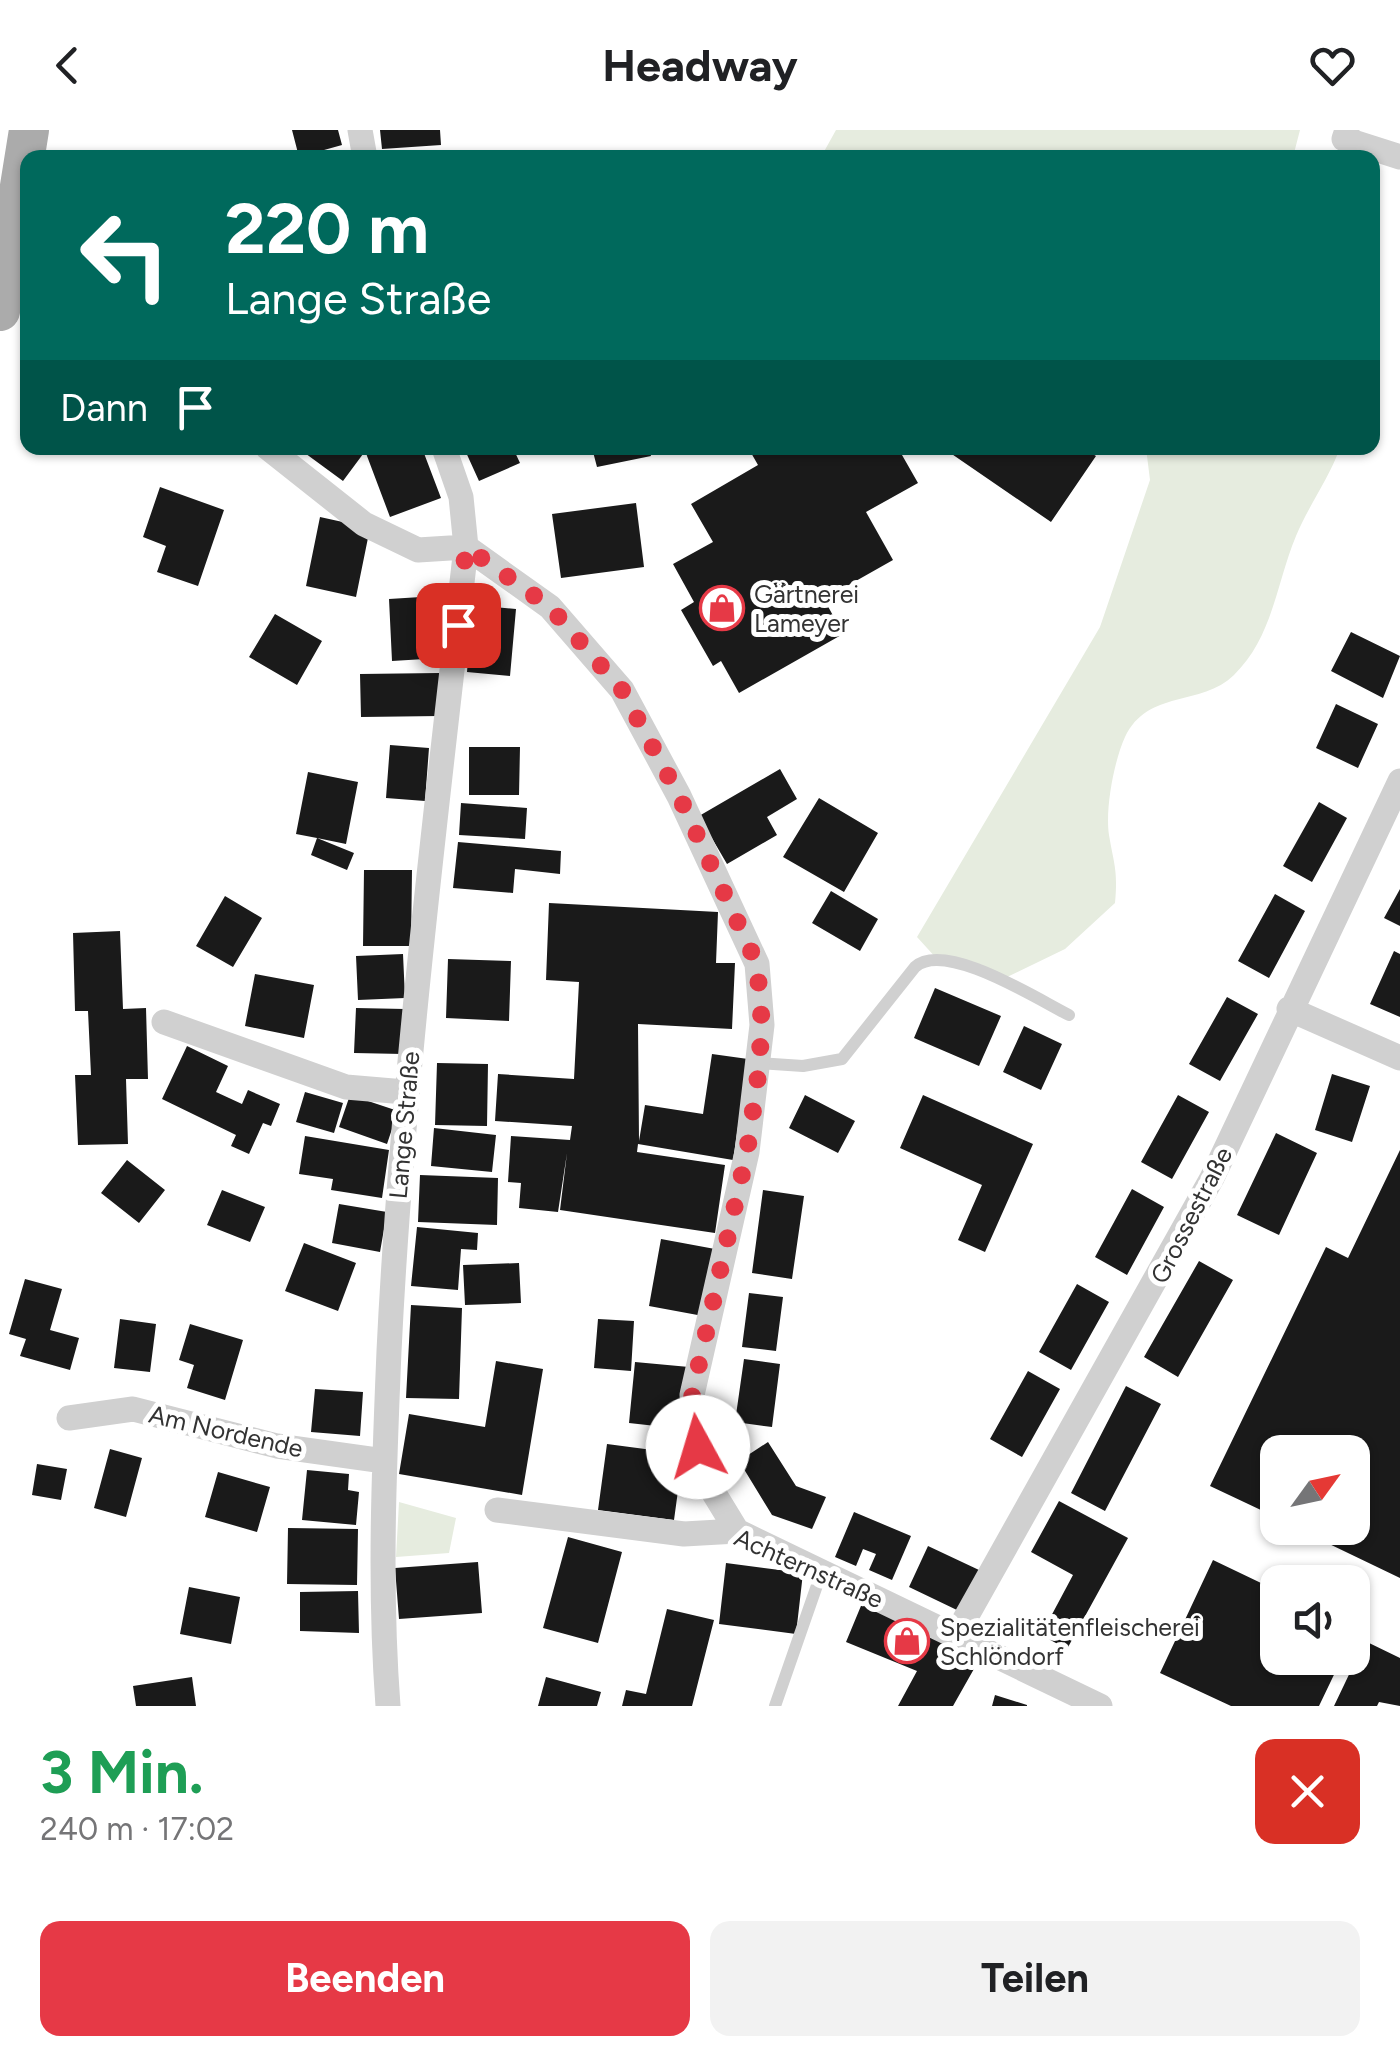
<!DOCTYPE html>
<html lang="de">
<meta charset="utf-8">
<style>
body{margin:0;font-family:Figtree,sans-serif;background:#f2f2f2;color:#202124;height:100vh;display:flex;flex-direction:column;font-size:38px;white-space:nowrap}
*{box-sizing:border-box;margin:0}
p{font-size:32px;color:#757577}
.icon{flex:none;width:55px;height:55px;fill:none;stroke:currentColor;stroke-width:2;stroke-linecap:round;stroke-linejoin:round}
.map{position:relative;height:1576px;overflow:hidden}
.details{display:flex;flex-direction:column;background:#fff;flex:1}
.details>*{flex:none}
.top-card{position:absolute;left:20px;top:20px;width:1360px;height:305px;border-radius:20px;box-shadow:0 2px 8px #0004;background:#00695c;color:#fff;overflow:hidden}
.needle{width:65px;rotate:57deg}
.buttons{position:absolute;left:1260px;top:1305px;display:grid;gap:20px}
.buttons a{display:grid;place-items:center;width:110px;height:110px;border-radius:20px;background:#fff;box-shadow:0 2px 8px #0004;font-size:50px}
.pin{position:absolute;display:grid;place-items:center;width:85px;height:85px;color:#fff;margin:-42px;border-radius:20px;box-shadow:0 5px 15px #0006}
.me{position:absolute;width:110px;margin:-55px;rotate:354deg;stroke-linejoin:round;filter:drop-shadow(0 0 8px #0008)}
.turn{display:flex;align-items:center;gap:35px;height:210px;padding:0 40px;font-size:45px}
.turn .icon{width:130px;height:130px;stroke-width:2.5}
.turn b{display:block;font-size:70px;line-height:85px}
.then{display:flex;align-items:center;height:95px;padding:0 40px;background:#0003;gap:20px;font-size:38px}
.round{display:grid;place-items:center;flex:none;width:105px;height:105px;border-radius:20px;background:#f2f2f2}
.summary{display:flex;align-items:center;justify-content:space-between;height:170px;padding:0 40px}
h1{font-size:60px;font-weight:700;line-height:75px;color:#1e9e55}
.primary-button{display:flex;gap:20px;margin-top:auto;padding:20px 40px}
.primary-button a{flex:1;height:115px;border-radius:20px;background:#e63946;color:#fff;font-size:40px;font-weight:700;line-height:115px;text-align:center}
.primary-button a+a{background:#f2f2f2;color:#202124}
header{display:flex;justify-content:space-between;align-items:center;height:130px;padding:0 40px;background:#fff;font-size:45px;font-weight:700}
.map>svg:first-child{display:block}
.green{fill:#e6ecdf}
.building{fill:#1a1a1a}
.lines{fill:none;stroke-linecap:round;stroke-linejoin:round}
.service{stroke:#d0d0d0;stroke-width:12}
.minor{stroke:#d0d0d0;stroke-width:25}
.primary{stroke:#ababab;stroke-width:40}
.route{stroke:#e63946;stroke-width:18;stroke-dasharray:0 32.4}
.labels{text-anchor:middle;stroke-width:10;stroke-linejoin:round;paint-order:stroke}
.poi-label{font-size:25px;fill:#333;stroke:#fff;text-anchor:start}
.street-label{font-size:25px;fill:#333;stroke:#fff}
</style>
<header><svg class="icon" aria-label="back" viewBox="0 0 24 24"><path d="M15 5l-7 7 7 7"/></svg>Headway<svg class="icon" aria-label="heart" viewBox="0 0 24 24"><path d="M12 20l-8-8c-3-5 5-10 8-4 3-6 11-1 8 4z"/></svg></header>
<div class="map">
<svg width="1400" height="1576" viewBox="0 0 1400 1576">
<rect width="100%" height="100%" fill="#fff"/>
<path class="green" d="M836 0H1300L1293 27H821Z
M1146 318H1340C1328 350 1309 375 1296 406 1276 454 1273 507 1234 545 1201 577 1148 559 1125 607 1114 631 1105 679 1109 705 1114 735 1118 740 1115 773L1065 819 1005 848 937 829 917 807 1100 497 1150 350Z
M399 1372 456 1388 449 1423 396 1427Z"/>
<path class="building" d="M292 0H338L342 15 299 27Z
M380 0H440L441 15 382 19Z
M439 21 440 28H395V23Z
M298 318H355L363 324 343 351Z
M364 318H422L441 368 390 387Z
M464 318H513L520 333 479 351Z
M592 318H649L651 326 597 337Z
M757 318H898L918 353 866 382 893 430 824 469 843 504 739 563 721 531 713 536 681 480 694 472 673 434 713 412 691 374 758 335 750 321Z
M943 318H1083L1096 326 1051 392Z
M160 357 224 380 198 456 157 442 166 416 143 407Z
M636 373 644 437 561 448 552 384Z
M320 387 370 398 356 467 306 456Z
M437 466 441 528 392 531 389 469Z
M472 475 516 479 510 546 467 542Z
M275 484 322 511 297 555 249 527Z
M1351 502 1400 526 1383 568 1331 541Z
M439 543 440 586 361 587 360 544Z
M1336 574 1378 594 1358 638 1316 618Z
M390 615 429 618 425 671 386 668Z
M469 617H520L519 665H469Z
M780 639 797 669 767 687 777 705 727 734 699 686Z
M308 642 358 652 346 714 317 708 354 723 347 740 311 725 317 708 296 704Z
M819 668 878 703 844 762 783 727Z
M1319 672 1347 688 1312 752 1283 736Z
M461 673 527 678 525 709 459 705Z
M458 712 561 721 560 744 515 739 513 763 453 758Z
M364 740H412L411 816H363Z
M1400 759V796L1384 788Z
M831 761 878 789 860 821 812 793Z
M1275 764 1305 781 1269 848 1238 831Z
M225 766 262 788 233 837 196 816Z
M549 773 718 782 716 833H735L732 899 638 894 639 1011 645 975 703 984 712 924 748 929 733 1030 638 1014 637 1022 725 1035 715 1103 560 1080 567 1023 558 1082 519 1078 521 1053 508 1052 511 1006 570 1010 572 996 495 991 498 944 574 949 579 852 546 850Z
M120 801 123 879 146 878 148 949H126L128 1014 78 1015 75 945H91L88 881H75L73 803Z
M1394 821 1400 824V887L1370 874Z
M403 824 405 868 358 870 356 826Z
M448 829 511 831 509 891 446 888Z
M255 844 314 855 304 908 245 896Z
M935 858 1001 886 979 936 914 908Z
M1227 867 1258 884 1220 951 1189 934Z
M356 878 405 879 403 924 354 923Z
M1024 896 1062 914 1041 960 1003 942Z
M187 916 228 936 216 962 242 974 248 960 280 974 271 996 263 993 249 1024 231 1016 236 1005 162 969Z
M437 933 488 934 487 996 435 995Z
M1332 944 1370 956 1352 1012 1315 1000Z
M305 962 343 973 334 1003 296 992Z
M350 965 398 981 387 1014 339 997Z
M805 965 855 991 838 1023 789 998Z
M923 965 1033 1014 985 1122 958 1110 982 1055 900 1018Z
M1178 965 1209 982 1172 1049 1141 1032Z
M434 998 496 1005 492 1042 431 1036Z
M1276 1003 1317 1023 1279 1105 1237 1085Z
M305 1006 389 1020 382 1068 331 1060 333 1049 299 1044Z
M1400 1020V1448L1296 1398H1352V1322H1278V1388L1210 1356 1326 1117 1348 1128Z
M127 1030 165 1060 139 1093 101 1063Z
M420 1045 498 1048 497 1095 418 1092Z
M1132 1059 1164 1077 1127 1145 1095 1127Z
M222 1060 265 1077 250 1112 207 1095Z
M763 1060 804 1066 792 1149 752 1143Z
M339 1074 387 1082 380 1122 332 1113Z
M417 1097 478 1103 477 1120 461 1119 458 1160 411 1156Z
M661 1109 715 1119 703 1186 649 1176Z
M304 1113 356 1133 338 1181 285 1161Z
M1199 1131 1233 1150 1178 1247 1144 1227Z
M519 1133 521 1173 465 1175 463 1135Z
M25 1149 62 1159 50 1200 79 1208 70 1240 20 1226 26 1209 9 1204Z
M1077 1154 1109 1172 1071 1240 1039 1222Z
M749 1163 783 1167 776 1221 742 1217Z
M411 1175 462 1178 459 1269 406 1268Z
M120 1189 156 1194 150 1242 114 1238Z
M598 1189 634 1191 631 1241 594 1238Z
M190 1194 243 1210 225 1270 187 1258 194 1235 179 1230Z
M744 1229 780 1234 772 1297 735 1292Z
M496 1231 543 1239 522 1365 399 1344 409 1284 485 1297Z
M635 1232 689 1237 683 1299 629 1293Z
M1028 1241 1060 1259 1022 1327 990 1309Z
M1126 1256 1161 1274 1105 1381 1071 1363Z
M315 1259 363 1262 360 1306 311 1302Z
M768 1312 796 1356 826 1367 812 1399 772 1385 739 1331Z
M607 1314 683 1324 674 1390 598 1380Z
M110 1319 142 1328 126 1387 94 1378Z
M37 1334 67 1339 61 1370 32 1365Z
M307 1340 349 1344 348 1360 359 1362 356 1395 302 1390Z
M218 1342 270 1357 257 1402 205 1387Z
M1059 1371 1128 1408 1067 1519 1041 1505 1073 1445 1031 1422Z
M854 1382 911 1406 892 1450 869 1440 876 1424 863 1419 856 1436 835 1427Z
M288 1398 358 1399 357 1455 287 1454Z
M568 1407 622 1422 598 1513 543 1498Z
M928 1416 979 1440 959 1481 909 1457Z
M1213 1430 1278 1461V1528H1342L1319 1576H1231L1160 1543Z
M478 1432 482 1483 399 1489 395 1438Z
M726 1433 803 1443 796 1504 719 1494Z
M189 1457 240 1467 231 1514 180 1504Z
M358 1461 359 1503 300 1501V1462Z
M863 1471 979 1530 953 1576H898L917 1541 846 1512Z
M667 1479 714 1490 692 1576H622L626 1560 646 1564Z
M1365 1511 1400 1528V1576L1379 1572 1377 1576H1334Z
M192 1547 196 1576H136L133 1556Z
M546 1547 601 1562 597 1576H538Z
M995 1565 1027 1575V1576H992Z"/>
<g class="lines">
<path class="service" d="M759 933 803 936 842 929 915 837C945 810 1037 869 1069 885
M775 1576 822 1441"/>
<path class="minor" d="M360 0 365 28
M1347 0 1344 9 1400 27
M268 318 364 394 418 420 466 417 550 477 622 560 679 666 757 834 762 895 747 1022 692 1265 698 1317 712 1360 737 1401
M1289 879 1400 928
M164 892 346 957 405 962
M69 1288 133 1279 277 1316 384 1331
M497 1380 684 1404 737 1401 1100 1576
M956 1505 1212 1048 1400 651
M388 1576C379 1457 384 1340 389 1221 402 952 436 685 466 417L461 367 444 318"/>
<path class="primary" d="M0 181 29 0"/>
</g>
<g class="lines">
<path class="route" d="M458 495 466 417 550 477 622 560 679 666 757 834 762 895 758 946 747 1022 692 1265 698 1317"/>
</g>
<defs>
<symbol id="shop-ring" viewBox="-11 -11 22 22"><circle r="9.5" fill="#fff" stroke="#e63946" stroke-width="1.5"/><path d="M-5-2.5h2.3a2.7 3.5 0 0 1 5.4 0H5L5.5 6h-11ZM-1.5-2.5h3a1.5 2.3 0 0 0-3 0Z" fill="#e63946"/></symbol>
</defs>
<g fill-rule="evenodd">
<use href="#shop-ring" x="697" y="453" width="50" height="50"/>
<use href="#shop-ring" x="882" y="1486" width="50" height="50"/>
</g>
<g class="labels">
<g class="poi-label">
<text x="754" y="473">Gärtnerei<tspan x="754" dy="29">Lameyer</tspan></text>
<text x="940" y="1506">Spezialitätenfleischerei<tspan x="940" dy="29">Schlöndorf</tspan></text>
</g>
<g class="street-label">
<text transform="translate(404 995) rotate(-85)" y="9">Lange Straße</text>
<text transform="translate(1191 1085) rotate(-63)" y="9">Grossestraße</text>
<text transform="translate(226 1301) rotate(13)" y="9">Am Nordende</text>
<text transform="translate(809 1438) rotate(24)" y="9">Achternstraße</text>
</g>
</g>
</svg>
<div class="buttons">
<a><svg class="needle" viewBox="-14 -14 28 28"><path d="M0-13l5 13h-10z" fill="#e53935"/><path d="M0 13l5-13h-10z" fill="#757577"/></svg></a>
<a><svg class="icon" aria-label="sound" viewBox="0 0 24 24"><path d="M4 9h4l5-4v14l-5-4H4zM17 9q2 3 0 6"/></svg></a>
</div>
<div class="pin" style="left:458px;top:495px;background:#d93025"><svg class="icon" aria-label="arrive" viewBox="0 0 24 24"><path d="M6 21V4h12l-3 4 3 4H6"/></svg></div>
<svg class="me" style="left:698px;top:1317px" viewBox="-20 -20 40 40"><circle r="19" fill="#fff"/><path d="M0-13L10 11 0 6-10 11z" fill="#e63946"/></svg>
<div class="top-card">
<div class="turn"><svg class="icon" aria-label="left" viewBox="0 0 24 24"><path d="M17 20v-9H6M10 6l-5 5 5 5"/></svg><div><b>220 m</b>Lange Straße</div></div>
<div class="then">Dann<svg class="icon" aria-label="arrive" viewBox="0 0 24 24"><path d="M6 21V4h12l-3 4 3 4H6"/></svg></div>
</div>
</div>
<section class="details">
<div class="summary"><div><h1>3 Min.</h1><p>240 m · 17:02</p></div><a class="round" style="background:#d93025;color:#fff"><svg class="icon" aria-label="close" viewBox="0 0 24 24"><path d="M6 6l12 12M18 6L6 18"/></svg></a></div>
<div class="primary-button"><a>Beenden</a><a>Teilen</a></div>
</section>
